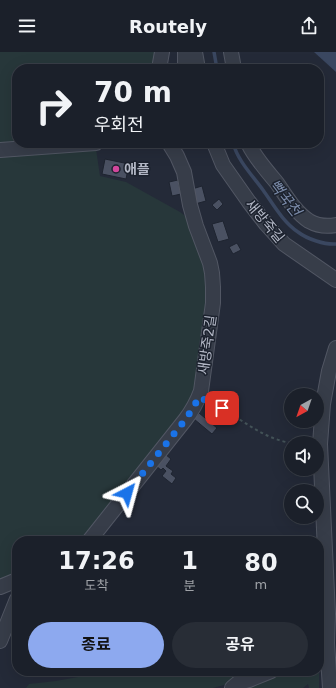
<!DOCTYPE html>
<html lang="ko">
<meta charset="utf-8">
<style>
body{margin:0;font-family:"DejaVu Sans","Noto Sans KR",sans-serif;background:#282d36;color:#f1f3f6;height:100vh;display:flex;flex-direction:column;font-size:15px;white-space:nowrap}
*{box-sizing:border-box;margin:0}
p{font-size:13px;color:#a0a3a8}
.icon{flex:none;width:22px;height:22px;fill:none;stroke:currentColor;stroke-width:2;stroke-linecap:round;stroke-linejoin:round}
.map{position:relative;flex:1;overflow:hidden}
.drawer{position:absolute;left:12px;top:484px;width:312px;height:140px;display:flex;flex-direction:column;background:#1b202a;border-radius:16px;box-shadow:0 4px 16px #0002,0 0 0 1px #393e47}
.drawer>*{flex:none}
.guide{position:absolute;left:12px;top:12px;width:312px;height:84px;border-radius:16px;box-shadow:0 4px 16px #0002,0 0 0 1px #393e47;background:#1b202a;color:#f1f3f6;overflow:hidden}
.needle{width:26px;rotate:220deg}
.fabs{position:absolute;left:284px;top:336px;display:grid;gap:8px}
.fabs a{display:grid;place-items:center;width:40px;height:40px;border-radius:50%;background:#1b202a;box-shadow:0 4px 16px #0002,0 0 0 1px #393e47;font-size:20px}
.pin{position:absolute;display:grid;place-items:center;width:34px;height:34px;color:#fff;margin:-17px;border-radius:8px;box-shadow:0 2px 6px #0006}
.me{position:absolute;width:44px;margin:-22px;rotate:39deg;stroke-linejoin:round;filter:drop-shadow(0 0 3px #0008)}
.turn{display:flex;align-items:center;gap:14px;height:84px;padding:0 16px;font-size:18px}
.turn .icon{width:52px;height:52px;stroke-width:2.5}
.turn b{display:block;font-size:28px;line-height:34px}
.eta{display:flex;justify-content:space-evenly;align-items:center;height:68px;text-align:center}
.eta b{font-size:24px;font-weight:700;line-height:28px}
.action{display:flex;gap:8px;margin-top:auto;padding:8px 16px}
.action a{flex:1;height:46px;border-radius:24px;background:#8da9ef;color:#111;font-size:16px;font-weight:700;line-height:46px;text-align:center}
.action a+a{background:#282d36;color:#f1f3f6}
header{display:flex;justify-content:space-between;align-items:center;height:52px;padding:0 16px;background:#1b202a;font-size:18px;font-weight:700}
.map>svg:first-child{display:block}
.green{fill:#27373a}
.water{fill:#3a4760}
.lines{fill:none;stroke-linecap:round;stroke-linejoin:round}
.stream{stroke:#3a4760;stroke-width:3.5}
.building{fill:#4a5162;stroke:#1e2430}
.minor-casing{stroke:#525764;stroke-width:16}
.path{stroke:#435257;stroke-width:2;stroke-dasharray:3 3;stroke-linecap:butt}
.minor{stroke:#373d49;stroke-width:14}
.route{stroke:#1a73e8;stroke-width:7;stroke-dasharray:0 12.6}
.hotel-dot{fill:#d1479c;stroke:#1c222e;stroke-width:1.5}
.labels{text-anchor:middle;stroke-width:3;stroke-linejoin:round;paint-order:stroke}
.poi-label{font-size:14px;font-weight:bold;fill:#b2b7c5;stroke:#1c222e;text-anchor:start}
.street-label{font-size:14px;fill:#b2b7c5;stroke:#1c222e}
.water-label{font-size:15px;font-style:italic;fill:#7c8caa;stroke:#1c222e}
</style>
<header><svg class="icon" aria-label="menu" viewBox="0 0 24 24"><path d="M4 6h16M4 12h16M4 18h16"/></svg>Routely<svg class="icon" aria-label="share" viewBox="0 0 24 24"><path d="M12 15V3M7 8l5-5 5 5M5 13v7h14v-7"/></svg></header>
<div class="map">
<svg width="336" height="636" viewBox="0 0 336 636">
<rect width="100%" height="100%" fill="#242a38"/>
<path class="green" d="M0 0H159L156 17H17V91L0 96Z
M96 97 100 124 126 130 180 160 188 166 193 173 210 234 194 346 84 489H17V525L0 533V102Z
M111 619H266L249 626 213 636H26L29 632 56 629Z
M277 619H319V636H309L308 632 303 636H239Z"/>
<path class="water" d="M314 0H336V20Z"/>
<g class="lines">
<path class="stream" d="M214 0 217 17
M233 91C238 109 252 123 263 138 273 152 283 170 298 180 307 187 325 193 336 192"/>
</g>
<path class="building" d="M105 107 129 112 126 127 102 122Z
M178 128 181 142 172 144 169 130Z
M202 134 206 149 195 152 192 137Z
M219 147 223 152 217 158 212 153Z
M223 169 229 187 218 190 212 172Z
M237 191 241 198 233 202 229 195Z
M199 361 217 376 212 382 194 367Z
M165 402 171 407 166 414 173 419 171 422 176 426 172 432 162 424 166 419 163 416 161 418 156 414Z"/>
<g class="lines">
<defs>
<path id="minor" d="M195 0 198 17
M231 0 234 17
M159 17 162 0
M185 17V0
M214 91 223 113 249 150 266 172 284 192 336 228
M248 91C255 106 267 119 277 131 286 144 295 160 309 169 318 174 326 175 336 173
M0 98 96 91
M89 489 185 368C192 359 197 350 201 339L213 251V235L212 221 210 211 196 174 190 153 184 120 177 104 169 91
M0 535 17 528
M0 589 17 547
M232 636 238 631 249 628 271 619
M330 636 327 591 328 562 320 392 323 352 329 319 336 296"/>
</defs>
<use href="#minor" class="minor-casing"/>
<path class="path" d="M209 349C237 363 260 386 291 391"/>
<use href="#minor" class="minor"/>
</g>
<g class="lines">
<path class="route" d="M127 441 185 368 193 356 199 345 222 356"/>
</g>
<circle class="hotel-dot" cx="116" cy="117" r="4"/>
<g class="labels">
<g class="poi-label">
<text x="124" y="122">애플</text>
</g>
<g class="street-label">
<text transform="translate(265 169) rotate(50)" y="5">새방죽길</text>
<text transform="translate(207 293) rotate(-82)" y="5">새방죽2길</text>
</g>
<g class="water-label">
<text transform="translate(285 146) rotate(52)" y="5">뻑꾹천</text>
</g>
</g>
</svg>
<div class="fabs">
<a><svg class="needle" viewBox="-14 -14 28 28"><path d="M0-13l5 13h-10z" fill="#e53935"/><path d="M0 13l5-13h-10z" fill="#a0a3a8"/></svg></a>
<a><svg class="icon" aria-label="sound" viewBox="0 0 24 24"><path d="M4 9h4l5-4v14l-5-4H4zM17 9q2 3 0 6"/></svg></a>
<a><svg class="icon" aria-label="search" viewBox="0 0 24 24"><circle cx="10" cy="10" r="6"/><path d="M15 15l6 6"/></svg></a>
</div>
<div class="pin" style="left:222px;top:356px;background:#d93025"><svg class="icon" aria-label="arrive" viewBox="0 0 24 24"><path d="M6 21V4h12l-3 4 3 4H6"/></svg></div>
<svg class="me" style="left:127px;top:441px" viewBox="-20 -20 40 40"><path d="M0-17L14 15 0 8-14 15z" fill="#1a73e8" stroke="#fff" stroke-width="4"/></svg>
<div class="guide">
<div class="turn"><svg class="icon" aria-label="right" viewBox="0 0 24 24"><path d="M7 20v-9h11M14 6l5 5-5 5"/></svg><div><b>70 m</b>우회전</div></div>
</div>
<section class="drawer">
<div class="eta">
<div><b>17:26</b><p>도착</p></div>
<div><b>1</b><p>분</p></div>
<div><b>80</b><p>m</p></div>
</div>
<div class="action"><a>종료</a><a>공유</a></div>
</section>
</div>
